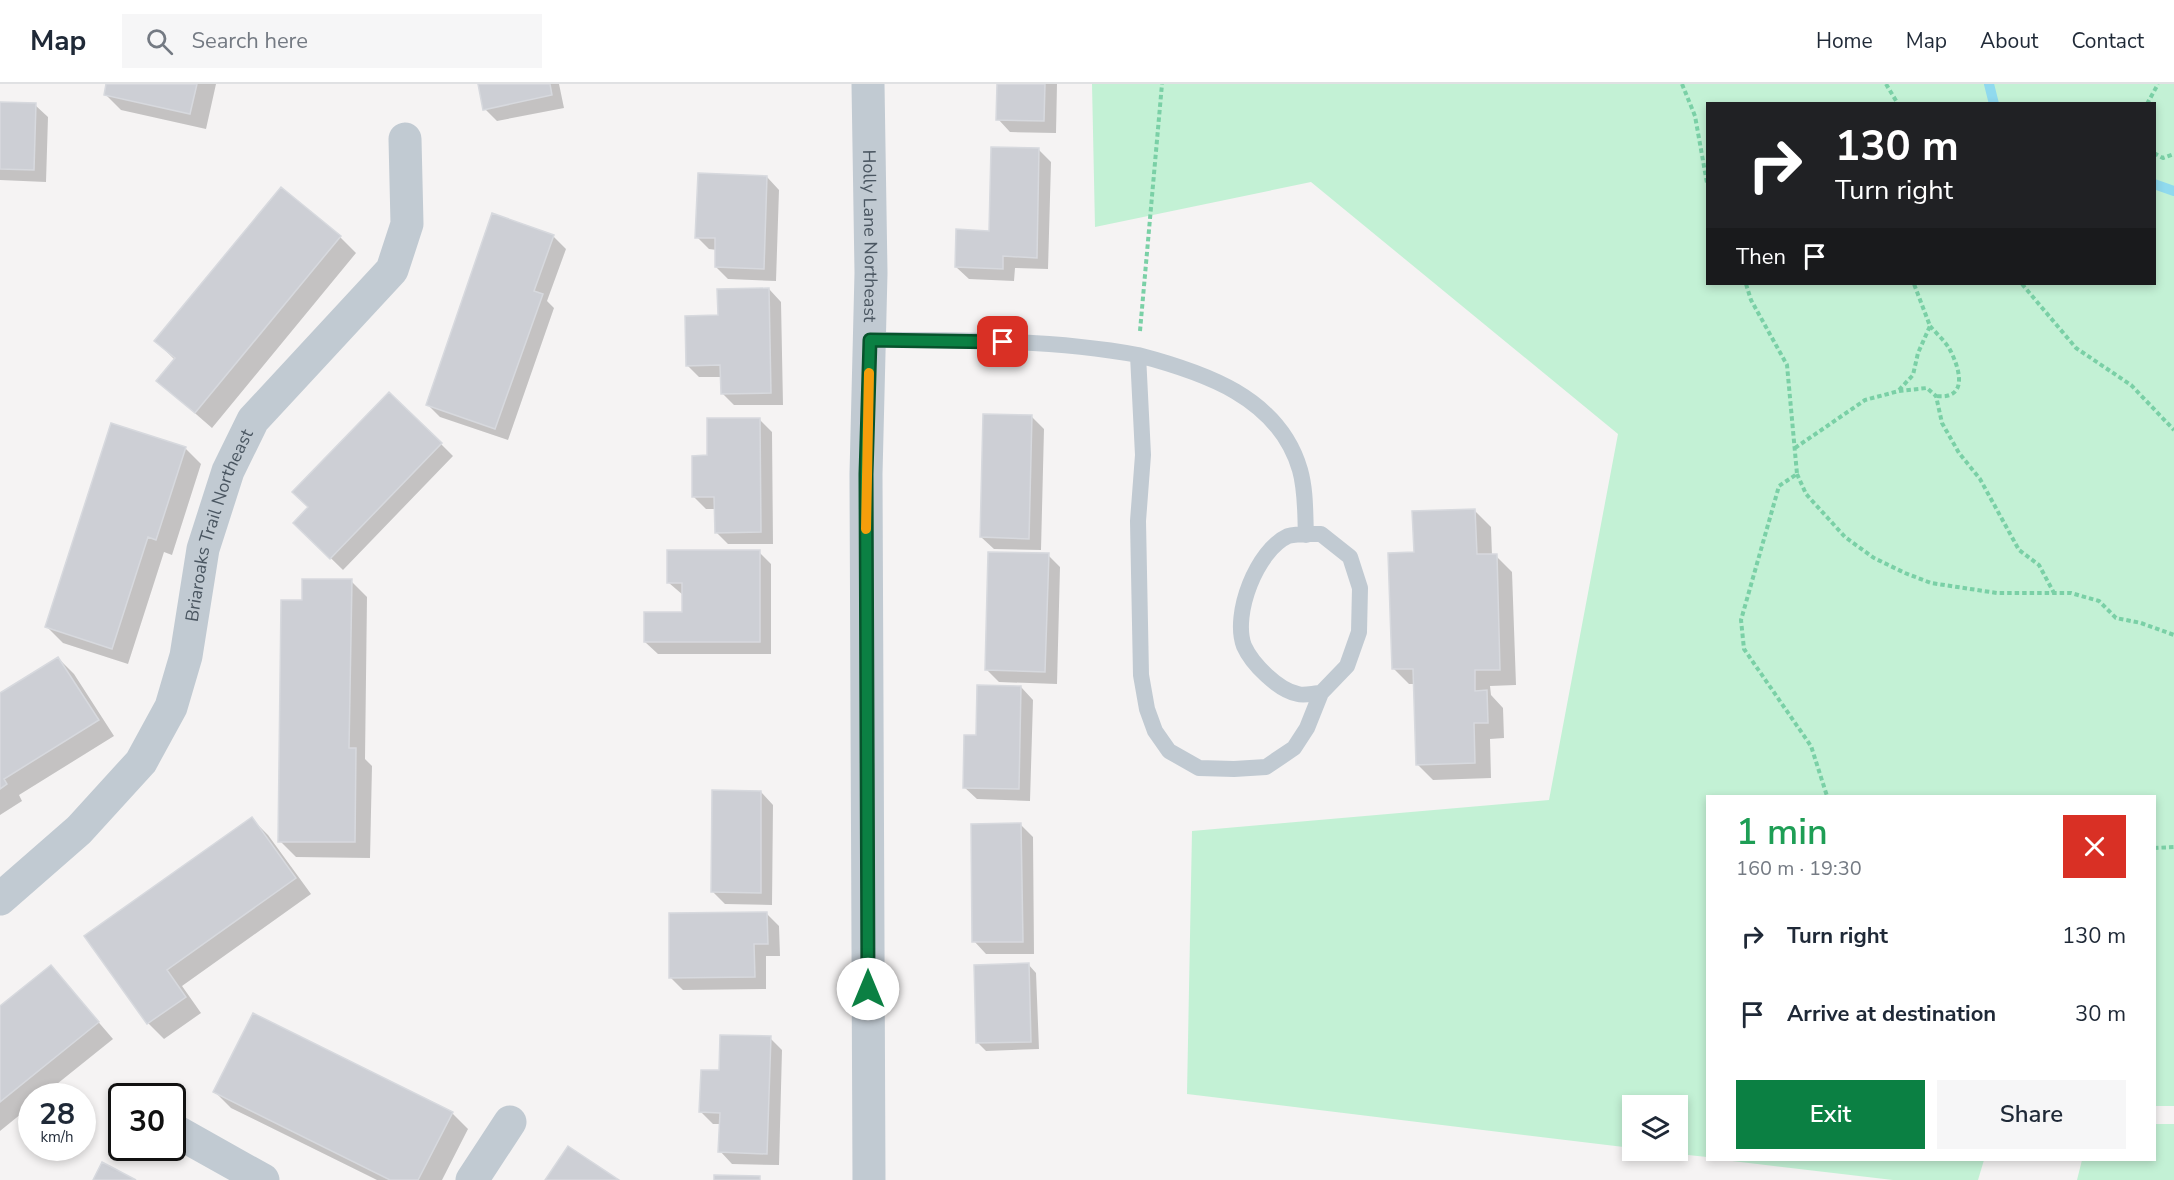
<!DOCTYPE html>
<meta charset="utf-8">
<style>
body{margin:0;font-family:"Nunito Sans",sans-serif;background:#f6f6f7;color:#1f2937;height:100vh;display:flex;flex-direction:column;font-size:22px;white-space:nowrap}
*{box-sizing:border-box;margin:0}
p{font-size:20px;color:#747a83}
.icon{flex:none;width:33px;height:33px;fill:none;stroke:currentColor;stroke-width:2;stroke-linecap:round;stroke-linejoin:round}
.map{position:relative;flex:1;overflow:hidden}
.panel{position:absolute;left:1706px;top:711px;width:450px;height:366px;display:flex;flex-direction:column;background:#fff;border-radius:0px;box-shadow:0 3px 9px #0003}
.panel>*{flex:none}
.guide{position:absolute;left:1706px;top:18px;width:450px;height:183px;border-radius:0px;box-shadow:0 3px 9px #0003;background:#202124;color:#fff;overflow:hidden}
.fabs{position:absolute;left:1622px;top:1011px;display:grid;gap:12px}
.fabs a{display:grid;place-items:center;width:66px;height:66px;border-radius:0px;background:#fff;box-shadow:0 3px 9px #0003;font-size:30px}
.speed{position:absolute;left:18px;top:999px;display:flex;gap:12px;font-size:30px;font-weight:700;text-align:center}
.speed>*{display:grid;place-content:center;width:78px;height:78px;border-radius:50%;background:#fff;box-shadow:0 3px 9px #0003;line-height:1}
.speed small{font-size:15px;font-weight:400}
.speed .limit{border:3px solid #111;border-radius:9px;background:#fff;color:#111}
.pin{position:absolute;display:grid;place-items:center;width:51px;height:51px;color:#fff;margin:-26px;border-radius:12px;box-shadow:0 3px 9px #0006}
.me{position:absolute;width:66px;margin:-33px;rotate:0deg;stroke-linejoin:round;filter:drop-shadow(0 0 4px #0008)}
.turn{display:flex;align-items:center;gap:21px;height:126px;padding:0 30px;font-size:27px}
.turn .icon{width:78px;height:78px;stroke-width:2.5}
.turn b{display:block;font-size:42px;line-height:51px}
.then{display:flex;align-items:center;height:57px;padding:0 30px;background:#0003;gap:12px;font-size:22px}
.round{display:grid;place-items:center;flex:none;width:63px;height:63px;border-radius:0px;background:#f6f6f7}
.overview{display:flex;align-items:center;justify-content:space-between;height:102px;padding:0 30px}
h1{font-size:36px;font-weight:600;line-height:45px;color:#1e9e55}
.button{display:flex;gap:12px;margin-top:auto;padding:12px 30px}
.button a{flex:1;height:69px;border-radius:0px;background:#0b8043;color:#fff;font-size:24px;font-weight:600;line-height:69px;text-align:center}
.button a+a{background:#f6f6f7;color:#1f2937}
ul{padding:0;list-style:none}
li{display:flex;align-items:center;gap:18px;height:78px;padding:0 30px}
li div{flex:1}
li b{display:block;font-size:22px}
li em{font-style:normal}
header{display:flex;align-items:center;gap:36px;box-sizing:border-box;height:84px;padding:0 30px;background:#fff;border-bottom:2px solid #e0e1e3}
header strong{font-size:28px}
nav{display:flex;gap:33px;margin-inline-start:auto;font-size:21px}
.search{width:420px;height:54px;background:#f6f6f7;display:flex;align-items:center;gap:15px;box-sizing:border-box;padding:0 21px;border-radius:0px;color:#747a83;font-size:22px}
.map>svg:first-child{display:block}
.green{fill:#c3f1d5;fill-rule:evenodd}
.shadow{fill:#0003}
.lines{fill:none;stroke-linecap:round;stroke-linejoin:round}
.stream{stroke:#90daee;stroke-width:10}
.building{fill:#cdcfd5;stroke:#d7d9de;stroke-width:1.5}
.path{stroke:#7ad0a6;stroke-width:4;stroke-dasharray:4.5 3;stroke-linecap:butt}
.lane{stroke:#c1cad2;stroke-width:16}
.street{stroke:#c1cad2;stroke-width:33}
.route-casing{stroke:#07532c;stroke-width:15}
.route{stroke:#0b8043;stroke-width:10}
.slow{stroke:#f59e0b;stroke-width:10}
.labels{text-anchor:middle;stroke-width:6;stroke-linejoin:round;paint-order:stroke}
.street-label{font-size:18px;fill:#4a5661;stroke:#fff}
</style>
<header>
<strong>Map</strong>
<div class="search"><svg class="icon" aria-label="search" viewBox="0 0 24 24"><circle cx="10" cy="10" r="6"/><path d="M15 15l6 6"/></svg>Search here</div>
<nav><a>Home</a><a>Map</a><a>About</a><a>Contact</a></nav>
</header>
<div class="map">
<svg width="2174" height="1096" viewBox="0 0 2174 1096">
<rect width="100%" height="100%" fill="#f5f3f3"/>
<path class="green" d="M1092 0H2174V1022H2154V712H1707V1073L1650 1067 1677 1066V1022H1632V1064L1187 1010 1192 747 1549 716 1618 350 1311 98 1095 143ZM1707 20H2154V200H1707Z
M2154 1040H2174V1096H2077L2082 1076H2154Z
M1724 1076H1984L1978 1096H1893Z"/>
<path class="shadow" d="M108 0H216L206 45 121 26 105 10Z
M479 0H559L564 24 497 37 485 25Z
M999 0H1057L1056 49 1010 48 998 35Z
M0 20 35 21 48 33 46 98 0 96Z
M1039 66 1051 78 1048 185 1015 184 1014 197 969 195 956 183 991 148Z
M767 93 779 106 776 197 728 195 716 183 717 166 709 165 697 153Z
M553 152 566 165 547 217 554 224 508 356 440 333 427 320Z
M340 153 356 169 212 344 158 297 175 276 156 257Z
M769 205 781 218 783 321H734L722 309V293H699L687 281 719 233Z
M1032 333 1044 345 1041 466 994 465 981 453Z
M759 335 772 348 773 460H728L716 448V425H706L694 413 709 373Z
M441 360 453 372 343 486 295 439Z
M185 364 201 380 172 471 164 468 128 580 63 559 47 543Z
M1475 427 1491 443 1492 472H1496L1512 488 1516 601 1490 602 1491 611 1503 624 1504 654 1490 655 1491 694 1433 696 1417 680 1415 600H1409L1393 584 1415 470Z
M759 468 771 480V570H658L645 558 683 530V511L669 499Z
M1048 471 1060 483 1057 600 999 598 987 586Z
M351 497 367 513 365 675 372 682 370 774 296 773 280 757 303 517Z
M58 574 74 590 114 652 19 711 22 717 0 731V611Z
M1021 603 1033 616 1030 717 977 715 964 703 977 652Z
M761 708 773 721 772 821 725 820 713 808Z
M252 735 268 751 311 810 182 902 201 929 164 955 148 939 86 853Z
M1020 740 1033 753 1034 870H986L974 857Z
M766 829 779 842 780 872H766V905L683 906 671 894Z
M1028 880 1036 889 1039 965 986 967 978 959Z
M51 883 113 955 42 1012H32V1021L0 1047V924Z
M770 954 782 966 779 1081 732 1080 720 1067 721 1040H713L701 1028 721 988Z
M215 1008 452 1029 468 1045 442 1096H377L231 1024Z"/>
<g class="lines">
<path class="stream" d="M1989 0 1994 20
M2154 100 2174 107"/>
</g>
<path class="building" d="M106 0H197L190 30 104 11Z
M478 0H550L552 11 483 26Z
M997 0H1045L1044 37 996 36Z
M0 18 36 19 34 86 0 85Z
M991 63 1039 64 1037 174 1003 172V185L955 183 956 145 989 147Z
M698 89 767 92 764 185 715 183V154H695Z
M281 103 341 152 195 329 156 297 175 274 154 257Z
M492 129 554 151 534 207 543 210 495 345 426 321Z
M769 204 771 309 721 310 720 281 686 282 685 232 718 231 717 205Z
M389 308 442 359 330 475 293 439 308 423 292 408Z
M983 330 1032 331 1029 455 980 453Z
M707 334H760L761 448 715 449 714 413H692V372L707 371Z
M111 339 186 363 156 456 148 453 112 565 45 543Z
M1475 425 1477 470H1497L1500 586H1475V607L1487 606 1488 639H1474L1475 679 1416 681 1413 585H1392L1388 469 1414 468 1412 427Z
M667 466H760V558H644V528H682V499H667Z
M988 468 1049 469 1045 588 985 586Z
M302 495H352L349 664H356L355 758H278L281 516H302Z
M58 573 99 636 4 695 7 700 0 705V609Z
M977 601 1021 602 1019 705 963 704 964 651H976Z
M712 706 761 707V809L711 808Z
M252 733 296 794 167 886 186 913 147 940 84 852Z
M1021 739 1023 858H972L971 740Z
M767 828 768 860H754L755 893 669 894V829Z
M1029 879 1031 958 976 959 974 881Z
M51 881 99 938 0 1018V922Z
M253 929 453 1028 418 1096H390L213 1008Z
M720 951 771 952 767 1070 718 1068 720 1029 699 1028 701 986H719Z
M568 1062 619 1096H545Z
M102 1078 136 1096H93Z
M714 1091 760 1092V1096H714Z"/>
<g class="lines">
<path class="path" d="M1682 0 1695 32 1707 99
M1886 0 1898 20
M2147 20 2158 0
M2154 69 2163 74 2174 70
M1746 200 1751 216 1787 281 1797 390 1779 402 1741 536 1744 565 1811 662 1827 712
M2022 200 2076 264 2131 301 2174 346
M1930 242C1936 249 1944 256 1949 264 1960 284 1969 316 1936 312
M1140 247 1162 0
M1899 306 1913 291 1918 269 1930 242 1914 200
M1795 364 1865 316 1899 307 1927 304 1936 312 1942 339 1959 369 1980 395 2019 466 2039 481 2054 509
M1797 390 1806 410 1845 453 1874 474 1905 489 1931 499 1997 509H2071L2099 517 2116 534 2141 539 2174 551
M2154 764 2174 763"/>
<path class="lane" d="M870 256C959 256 1050 255 1138 271L1143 371 1138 437 1141 591 1147 625 1155 647 1169 667 1199 684 1234 685 1266 683 1294 664 1307 644 1321 609 1347 582 1359 548 1360 504 1350 473 1321 450C1312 450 1297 449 1288 452 1257 466 1232 530 1244 562 1252 580 1278 606 1298 610 1304 612 1314 609 1321 609
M1138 271C1203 288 1279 313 1300 386 1306 407 1305 430 1306 451"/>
<g class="street">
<path id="s1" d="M868 0 871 189 866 390 869 1096"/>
<path id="s2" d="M0 815 79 746 141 678 171 623 186 572 203 465 228 387 253 336 392 186 407 140 405 55"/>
<path d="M172 1045 263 1096"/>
<path d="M472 1096 510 1038"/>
</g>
</g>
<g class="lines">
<defs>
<path id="route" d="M868 905 866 390 870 256 1003 258"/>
</defs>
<use href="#route" class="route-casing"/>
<use href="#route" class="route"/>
<path class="slow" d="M866 445 869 289"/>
</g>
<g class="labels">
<g class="street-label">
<text dy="6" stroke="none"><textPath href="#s1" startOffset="152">Holly Lane Northeast</textPath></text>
<text dy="6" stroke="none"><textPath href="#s2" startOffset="448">Briaroaks Trail Northeast</textPath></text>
</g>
</g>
</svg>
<div class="fabs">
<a><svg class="icon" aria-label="layers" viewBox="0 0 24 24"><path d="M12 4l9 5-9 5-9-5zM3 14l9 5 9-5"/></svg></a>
</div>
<div class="speed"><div>28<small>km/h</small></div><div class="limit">30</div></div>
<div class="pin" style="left:1003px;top:258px;background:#d93025"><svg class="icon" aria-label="arrive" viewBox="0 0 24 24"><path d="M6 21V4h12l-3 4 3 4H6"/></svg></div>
<svg class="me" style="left:868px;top:905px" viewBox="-20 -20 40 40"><circle r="19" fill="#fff"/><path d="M0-13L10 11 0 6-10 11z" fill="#0b8043"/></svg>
<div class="guide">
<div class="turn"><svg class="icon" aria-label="right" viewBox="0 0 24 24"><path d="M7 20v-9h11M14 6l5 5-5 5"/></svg><div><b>130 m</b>Turn right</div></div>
<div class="then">Then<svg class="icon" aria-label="arrive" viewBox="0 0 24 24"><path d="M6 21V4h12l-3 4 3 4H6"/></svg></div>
</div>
<section class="panel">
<div class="overview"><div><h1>1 min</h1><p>160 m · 19:30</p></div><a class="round" style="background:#d93025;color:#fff"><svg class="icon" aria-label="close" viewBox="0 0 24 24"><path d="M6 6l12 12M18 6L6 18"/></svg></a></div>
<ul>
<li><svg class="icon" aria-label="right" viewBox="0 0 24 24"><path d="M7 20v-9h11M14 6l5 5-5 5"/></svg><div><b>Turn right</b></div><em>130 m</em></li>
<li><svg class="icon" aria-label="arrive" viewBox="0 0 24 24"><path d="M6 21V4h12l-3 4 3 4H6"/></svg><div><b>Arrive at destination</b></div><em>30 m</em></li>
</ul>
<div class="button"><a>Exit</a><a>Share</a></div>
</section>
</div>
